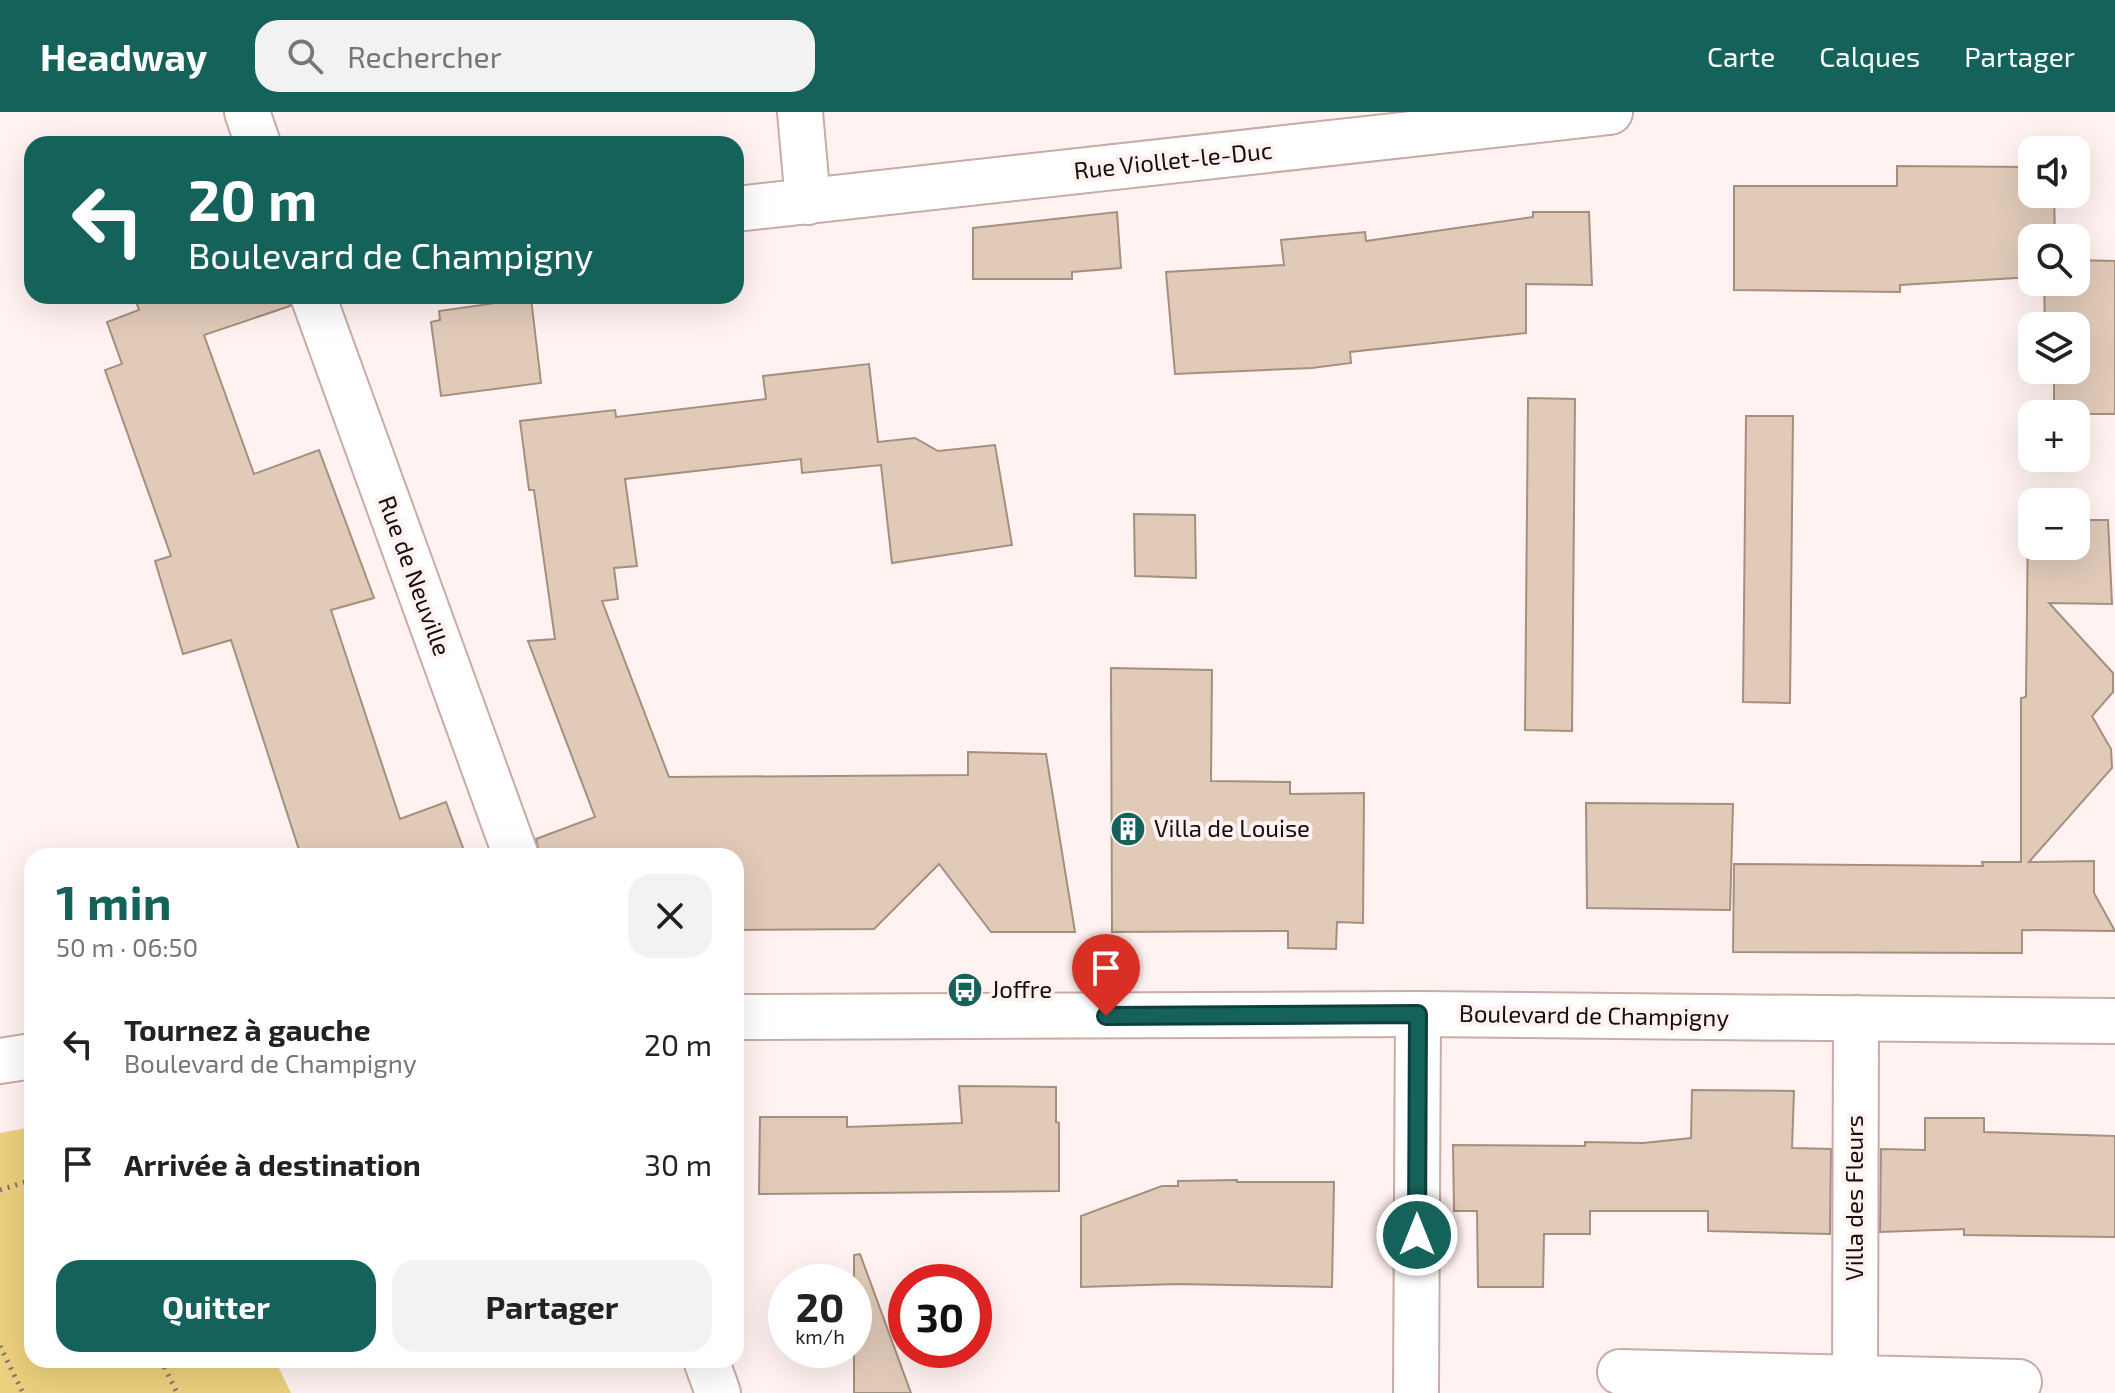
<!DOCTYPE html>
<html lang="fr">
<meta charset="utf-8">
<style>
body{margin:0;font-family:"Exo 2",sans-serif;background:#f2f2f2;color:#222;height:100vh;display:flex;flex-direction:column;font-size:30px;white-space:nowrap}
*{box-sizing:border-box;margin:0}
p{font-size:26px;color:#767676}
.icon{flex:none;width:44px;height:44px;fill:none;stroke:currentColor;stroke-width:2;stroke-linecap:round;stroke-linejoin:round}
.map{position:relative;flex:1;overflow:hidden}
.side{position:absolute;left:24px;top:736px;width:720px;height:520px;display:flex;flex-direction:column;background:#fff;border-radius:24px;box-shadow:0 8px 32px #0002}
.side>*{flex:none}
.hud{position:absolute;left:24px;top:24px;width:720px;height:168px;border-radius:24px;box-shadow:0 8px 32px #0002;background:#15625b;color:#fff;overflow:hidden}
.fabs{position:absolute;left:2018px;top:24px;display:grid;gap:16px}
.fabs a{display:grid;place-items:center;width:72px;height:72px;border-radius:16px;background:#fff;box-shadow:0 8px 32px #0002;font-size:40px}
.speed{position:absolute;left:768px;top:1152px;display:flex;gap:16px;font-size:40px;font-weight:700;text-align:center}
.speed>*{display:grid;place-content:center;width:104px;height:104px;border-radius:50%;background:#fff;box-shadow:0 8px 32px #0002;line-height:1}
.speed small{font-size:20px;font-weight:400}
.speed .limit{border:12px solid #d22;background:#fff;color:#111}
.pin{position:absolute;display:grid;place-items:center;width:68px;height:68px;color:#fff;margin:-82px -34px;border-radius:50% 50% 50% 0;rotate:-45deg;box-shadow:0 0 8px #0007}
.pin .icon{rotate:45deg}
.me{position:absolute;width:88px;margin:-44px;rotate:0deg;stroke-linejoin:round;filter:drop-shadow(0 0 6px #0008)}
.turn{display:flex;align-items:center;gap:28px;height:168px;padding:0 32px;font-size:36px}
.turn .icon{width:104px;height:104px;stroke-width:2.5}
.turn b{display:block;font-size:56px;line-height:68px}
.round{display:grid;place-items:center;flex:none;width:84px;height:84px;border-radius:24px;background:#f2f2f2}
.summary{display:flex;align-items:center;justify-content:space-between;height:136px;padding:0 32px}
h1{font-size:48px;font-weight:700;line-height:60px;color:#15625b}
.button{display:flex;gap:16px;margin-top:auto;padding:16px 32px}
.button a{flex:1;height:92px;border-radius:24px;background:#15625b;color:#fff;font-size:32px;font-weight:700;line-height:92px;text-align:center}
.button a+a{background:#f2f2f2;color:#222}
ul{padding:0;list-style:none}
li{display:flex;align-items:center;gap:24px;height:120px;padding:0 32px}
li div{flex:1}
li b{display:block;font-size:30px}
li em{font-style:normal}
header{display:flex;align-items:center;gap:48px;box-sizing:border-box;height:112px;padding:0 40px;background:#15625b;color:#fff}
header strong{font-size:38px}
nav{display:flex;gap:44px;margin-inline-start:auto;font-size:28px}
.search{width:560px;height:72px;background:#f2f2f2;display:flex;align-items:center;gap:20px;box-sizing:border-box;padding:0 28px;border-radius:24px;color:#767676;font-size:30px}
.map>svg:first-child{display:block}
.green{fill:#edd07e}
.building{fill:#e1cab8;stroke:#a58f7e;stroke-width:2}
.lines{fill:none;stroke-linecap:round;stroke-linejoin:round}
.minor-casing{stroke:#c9aba7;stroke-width:48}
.secondary-casing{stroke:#c9aba7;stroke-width:48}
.path{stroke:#807573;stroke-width:5;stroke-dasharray:2 6;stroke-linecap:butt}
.minor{stroke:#fff;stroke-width:44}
.secondary{stroke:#fff;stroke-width:44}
.route-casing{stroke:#0e403b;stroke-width:20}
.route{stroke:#15625b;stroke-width:14}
.labels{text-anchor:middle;stroke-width:8;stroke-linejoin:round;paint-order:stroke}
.street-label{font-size:24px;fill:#170d0c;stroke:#fff2f0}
.poi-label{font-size:24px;fill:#170d0c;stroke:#fff2f0;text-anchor:start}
</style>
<header>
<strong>Headway</strong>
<div class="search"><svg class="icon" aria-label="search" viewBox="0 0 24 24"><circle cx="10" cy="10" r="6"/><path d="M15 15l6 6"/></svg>Rechercher</div>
<nav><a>Carte</a><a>Calques</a><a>Partager</a></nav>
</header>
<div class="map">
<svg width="2115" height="1281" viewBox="0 0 2115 1281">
<rect width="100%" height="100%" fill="#fff2f0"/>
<path class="green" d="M32 1015V1248H275L291 1281H0V1021Z"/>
<path class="building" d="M1897 54 2032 55V82H2054L2055 126H2032V165L1900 173V180L1734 178V74H1897Z
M1117 100 1121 156 1072 160V167H973V116Z
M1533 100H1589L1592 173 1526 172V221L1350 240 1351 251 1312 256 1175 262 1166 160 1284 153 1281 128 1365 120 1366 129 1533 105Z
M2076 148 2115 149V302H2054V258H2076V214H2045L2044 170H2076Z
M134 184H289L290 194 204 223 254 362 319 338 374 486 331 498 400 707 446 690 466 744H301L231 528 183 542 155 449 171 444 105 258 122 252 107 210 139 198Z
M531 186 541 271 441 284 431 210 440 208 439 199Z
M869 252 878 330 915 326 938 339 995 333 1012 433 892 451 881 353 802 361 801 347 625 367 637 454 614 456 618 487 602 489 669 665 968 663V640L1046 642 1075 820H991L939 752 874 817 736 818V744H540L536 727 595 705 528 529 555 527 534 378H529L520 309 615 298 616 305 766 287 763 264Z
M1528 286 1575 287 1572 619 1525 618Z
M1746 304H1793L1790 591 1743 590Z
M1134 402 1195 403 1196 466 1135 464Z
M2028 407H2032V434H2076V408H2108L2112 492 2049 491 2113 561V580L2092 604 2111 637 2112 656 2029 750 2094 749V781L2115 819 2022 818V841L1733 840 1734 752 1983 754 1982 750H2021V586L2026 585Z
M1111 556 1212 558 1211 669 1290 670V682L1364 681 1363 811 1337 810 1336 837 1288 836V819L1112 820Z
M1586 691 1733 692 1730 798 1587 796Z
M959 974 1056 975V1010L1059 1011V1079L759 1082 760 1005H847V1015L962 1011Z
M1692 978 1794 979 1792 1036 1831 1037 1830 1122 1708 1119V1099H1590V1122H1544L1543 1175H1478L1477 1099H1454L1453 1033 1585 1034V1030L1643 1031 1691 1026Z
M1925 1006H1984V1020L2115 1024V1125L1964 1123V1117L1880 1120 1881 1037 1925 1038Z
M1237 1068V1070H1334L1332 1175 1177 1172 1081 1175V1104L1162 1074H1178V1069Z
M860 1142 911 1281H854V1143Z"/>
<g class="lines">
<defs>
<path id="minor" d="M247 0 258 32
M800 0 808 90
M736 97 1610 0
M313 184 516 744
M706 1248 718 1281
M1620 1260 2019 1270
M1855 1266 1856 906
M1416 1281 1418 902"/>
<path id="secondary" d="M736 905 1418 902 2115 909
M0 949 32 944"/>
</defs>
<use href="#minor" class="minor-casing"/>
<use href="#secondary" class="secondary-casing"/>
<path class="path" d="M0 1078 32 1068
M0 1234 23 1281
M161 1248 177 1281"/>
<use href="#minor" class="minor"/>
<use href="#secondary" class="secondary"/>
</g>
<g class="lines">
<defs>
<path id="route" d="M1106 904 1418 902 1417 1123"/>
</defs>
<use href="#route" class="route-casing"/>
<use href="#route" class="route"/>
</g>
<defs>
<symbol id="building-disc" viewBox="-11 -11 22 22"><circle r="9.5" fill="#15625b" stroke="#fff2f0"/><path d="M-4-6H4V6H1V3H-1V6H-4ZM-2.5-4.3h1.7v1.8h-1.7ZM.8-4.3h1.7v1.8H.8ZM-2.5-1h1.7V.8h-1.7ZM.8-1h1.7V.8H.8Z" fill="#fff"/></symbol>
<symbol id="bus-disc" viewBox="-11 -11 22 22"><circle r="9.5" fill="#15625b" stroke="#fff2f0"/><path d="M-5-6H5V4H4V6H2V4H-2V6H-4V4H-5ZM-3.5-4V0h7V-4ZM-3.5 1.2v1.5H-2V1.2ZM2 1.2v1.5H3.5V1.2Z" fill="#fff"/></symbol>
</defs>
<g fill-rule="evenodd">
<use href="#building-disc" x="1108" y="697" width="40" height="40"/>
<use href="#bus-disc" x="945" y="858" width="40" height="40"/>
</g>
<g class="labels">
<g class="street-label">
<text transform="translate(1173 49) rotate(-6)" y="8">Rue Viollet-le-Duc</text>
<text transform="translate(414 464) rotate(70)" y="8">Rue de Neuville</text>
<text transform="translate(1594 904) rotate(1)" y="8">Boulevard de Champigny</text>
<text transform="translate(1855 1086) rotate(-90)" y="8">Villa des Fleurs</text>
</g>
<g class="poi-label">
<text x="1154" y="725">Villa de Louise</text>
<text x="991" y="886">Joffre</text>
</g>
</g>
</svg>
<div class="fabs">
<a><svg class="icon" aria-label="sound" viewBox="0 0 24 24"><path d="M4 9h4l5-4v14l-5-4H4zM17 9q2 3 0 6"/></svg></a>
<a><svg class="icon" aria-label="search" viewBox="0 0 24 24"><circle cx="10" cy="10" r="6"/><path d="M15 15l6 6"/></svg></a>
<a><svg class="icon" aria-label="layers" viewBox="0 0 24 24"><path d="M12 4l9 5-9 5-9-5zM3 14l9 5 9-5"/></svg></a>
<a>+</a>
<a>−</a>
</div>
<div class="speed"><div>20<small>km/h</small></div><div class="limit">30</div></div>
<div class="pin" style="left:1106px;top:904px;background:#d93025"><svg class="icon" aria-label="arrive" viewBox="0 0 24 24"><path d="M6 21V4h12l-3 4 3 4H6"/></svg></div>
<svg class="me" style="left:1417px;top:1123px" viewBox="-20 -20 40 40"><circle r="17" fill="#15625b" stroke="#fff" stroke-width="3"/><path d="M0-11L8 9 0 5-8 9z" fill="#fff"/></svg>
<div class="hud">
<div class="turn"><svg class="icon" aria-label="left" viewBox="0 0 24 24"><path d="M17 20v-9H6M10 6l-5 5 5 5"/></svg><div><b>20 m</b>Boulevard de Champigny</div></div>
</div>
<section class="side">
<div class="summary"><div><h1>1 min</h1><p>50 m · 06:50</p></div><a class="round"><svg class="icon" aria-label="close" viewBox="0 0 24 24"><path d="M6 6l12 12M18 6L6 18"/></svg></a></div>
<ul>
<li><svg class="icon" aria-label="left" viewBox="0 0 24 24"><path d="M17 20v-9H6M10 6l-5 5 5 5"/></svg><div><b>Tournez à gauche</b><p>Boulevard de Champigny</p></div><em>20 m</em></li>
<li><svg class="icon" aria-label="arrive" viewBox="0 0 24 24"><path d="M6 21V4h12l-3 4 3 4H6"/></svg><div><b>Arrivée à destination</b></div><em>30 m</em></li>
</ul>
<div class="button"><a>Quitter</a><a>Partager</a></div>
</section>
</div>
